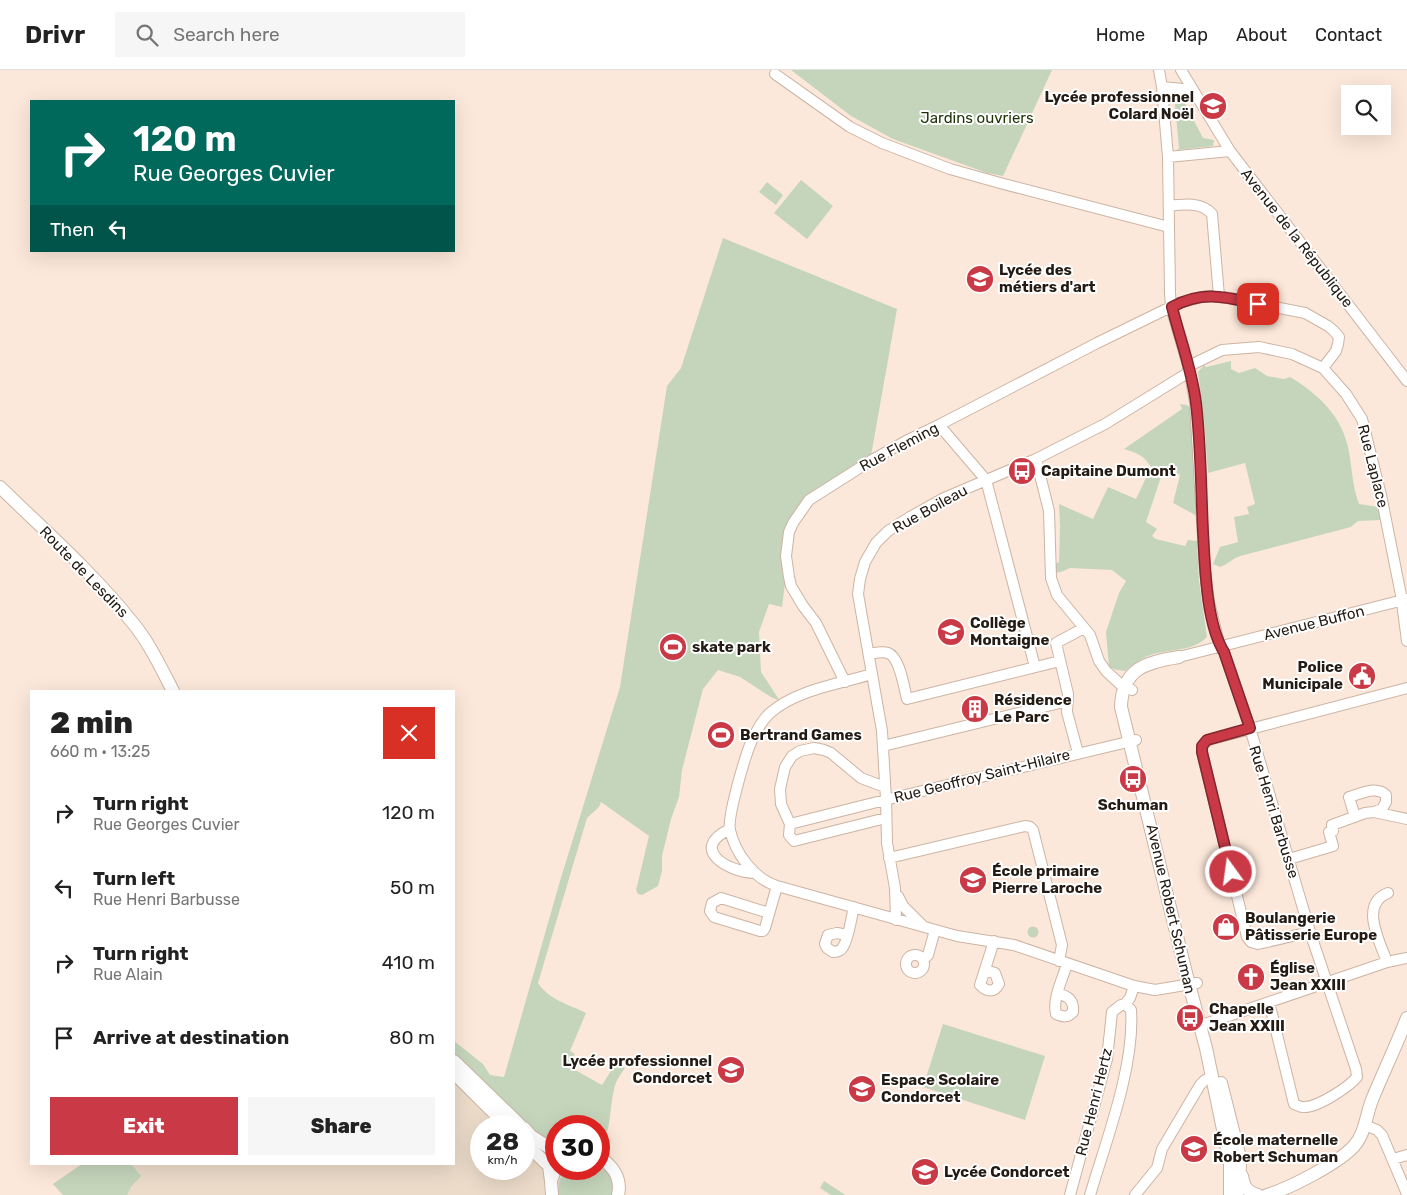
<!DOCTYPE html>
<meta charset="utf-8">
<style>
body{margin:0;font-family:Rubik,sans-serif;background:#f6f6f6;color:#222;height:100vh;display:flex;flex-direction:column;font-size:19px;white-space:nowrap}
*{box-sizing:border-box;margin:0}
p{font-size:16px;color:#767676}
.icon{flex:none;width:28px;height:28px;fill:none;stroke:currentColor;stroke-width:2;stroke-linecap:round;stroke-linejoin:round}
.map{position:relative;flex:1;overflow:hidden}
.drawer{position:absolute;left:30px;top:620px;width:425px;height:475px;display:flex;flex-direction:column;background:#fff;border-radius:0px;box-shadow:0 5px 20px #0002}
.drawer>*{flex:none}
.hud{position:absolute;left:30px;top:30px;width:425px;height:152px;border-radius:0px;box-shadow:0 5px 20px #0002;background:#00695c;color:#fff;overflow:hidden}
.controls{position:absolute;left:1341px;top:15px;display:grid;gap:10px}
.controls a{display:grid;place-items:center;width:50px;height:50px;border-radius:0px;background:#fff;box-shadow:0 5px 20px #0002;font-size:25px}
.speed{position:absolute;left:470px;top:1045px;display:flex;gap:10px;font-size:25px;font-weight:700;text-align:center}
.speed>*{display:grid;place-content:center;width:65px;height:65px;border-radius:50%;background:#fff;box-shadow:0 5px 20px #0002;line-height:1}
.speed small{font-size:12px;font-weight:400}
.speed .limit{border:8px solid #d22;background:#fff;color:#111}
.pin{position:absolute;display:grid;place-items:center;width:42px;height:42px;color:#fff;margin:-21px;border-radius:10px;box-shadow:0 2px 8px #0006}
.me{position:absolute;width:55px;margin:-28px;rotate:346deg;stroke-linejoin:round;filter:drop-shadow(0 0 4px #0008)}
.turn{display:flex;align-items:center;gap:18px;height:105px;padding:0 20px;font-size:22px}
.turn .icon{width:65px;height:65px;stroke-width:2.5}
.turn b{display:block;font-size:35px;line-height:42px}
.then{display:flex;align-items:center;height:48px;padding:0 20px;background:#0003;gap:10px;font-size:19px}
.round{display:grid;place-items:center;flex:none;width:52px;height:52px;border-radius:0px;background:#f6f6f6}
.overview{display:flex;align-items:center;justify-content:space-between;height:85px;padding:0 20px}
h1{font-size:30px;font-weight:800;line-height:38px}
.cta{display:flex;gap:10px;margin-top:auto;padding:10px 20px}
.cta a{flex:1;height:58px;border-radius:0px;background:#ca3a46;color:#fff;font-size:20px;font-weight:800;line-height:58px;text-align:center}
.cta a+a{background:#f6f6f6;color:#222}
ul{padding:0;list-style:none}
li{display:flex;align-items:center;gap:15px;height:75px;padding:0 20px}
li div{flex:1}
li b{display:block;font-size:19px}
li em{font-style:normal}
header{display:flex;align-items:center;gap:30px;box-sizing:border-box;height:70px;padding:0 25px;background:#fff;border-bottom:1px solid #e0e0e0}
header strong{font-size:24px}
nav{display:flex;gap:28px;margin-inline-start:auto;font-size:18px}
.search{width:350px;height:45px;background:#f6f6f6;display:flex;align-items:center;gap:12px;box-sizing:border-box;padding:0 18px;border-radius:0px;color:#767676;font-size:19px}
.map>svg:first-child{display:block}
.commercial{fill:#ecdbc9}
.green{fill:#c5d5bc}
.lines{fill:none;stroke-linecap:round;stroke-linejoin:round}
.minor-casing{stroke:#ccb4a3;stroke-width:12}
.major-casing{stroke:#ccb4a3;stroke-width:14}
.minor{stroke:#fff;stroke-width:10}
.major{stroke:#fff;stroke-width:12}
.route-casing{stroke:#83262e;stroke-width:12}
.route{stroke:#ca3a46;stroke-width:9}
.labels{text-anchor:middle;stroke-width:4;stroke-linejoin:round;paint-order:stroke}
.poi-label{font-size:15px;font-weight:bold;fill:#231b14;stroke:#fff;text-anchor:start}
.park-label{font-size:15px;fill:#1b3304;stroke:#fff}
.street-label{font-size:15px;fill:#231b14;stroke:#fff}
</style>
<header>
<strong>Drivr</strong>
<div class="search"><svg class="icon" aria-label="search" viewBox="0 0 24 24"><circle cx="10" cy="10" r="6"/><path d="M15 15l6 6"/></svg>Search here</div>
<nav><a>Home</a><a>Map</a><a>About</a><a>Contact</a></nav>
</header>
<div class="map">
<svg width="1407" height="1125" viewBox="0 0 1407 1125">
<rect width="100%" height="100%" fill="#fce8da"/>
<path class="commercial" d="M454 1010 502 1056H481V1099H524V1076L544 1094 545 1125H63L53 1114 82 1094H454Z"/>
<path class="green" d="M791 0H1052L1003 106 987 103 893 69 851 46Z
M1174 24 1181 26 1203 68 1214 70 1213 76 1177 80 1179 78Z
M801 110 833 136 807 169 774 143Z
M767 112 783 125 776 135 759 122Z
M723 168 897 239 871 386 814 420 798 437 791 449 782 490 785 513 782 537 769 534 759 562 761 602 780 631 771 627 740 607 718 600 703 619 682 700 679 727 671 749 662 786V801L658 816 642 825 638 824 636 820 649 766 601 732 599 737 587 748 538 913C549 930 568 934 586 943L570 981 575 984 568 996 602 1015 616 993 625 998C620 1005 615 1012 614 1020 609 1040 612 1059 600 1078L599 1056H556V1077L531 1058 454 987V971L483 994 490 1005 504 1007 560 811 620 617 667 316 681 298Z
M1231 291V299L1239 303 1255 298 1267 306 1284 309 1290 307C1317 323 1341 345 1348 377 1352 395 1352 416 1359 434L1379 437 1381 450 1358 451 1351 457 1240 486C1232 489 1228 494 1220 497L1213 494 1220 477 1238 472 1234 447 1249 444 1247 437 1255 434 1245 393 1208 403 1204 351 1198 302 1204 295 1206 297Z
M1180 334 1187 335 1192 340 1199 447 1173 433 1180 405 1167 397 1162 404 1146 452 1157 459 1152 466 1156 469 1185 476 1188 470 1197 471 1199 511 1207 567C1192 583 1167 578 1148 586 1142 588 1130 597 1125 601L1117 600 1109 597 1106 562 1119 523 1126 511 1112 500 1070 498 1061 502 1055 503V494L1059 492 1060 456 1059 434 1093 449 1108 417 1136 429 1151 397C1144 385 1136 383 1124 379L1182 339Z
M1027.5 862a5.5 5.5 0 1 1 11 0a5.5 5.5 0 1 1-11 0Z
M943 954 1045 986 1025 1050 923 1017Z
M82 1094H131L141 1106 131 1117 127 1125H63L53 1114Z
M599 1094C610 1102 615 1111 613 1125H559C557 1114 560 1107 566 1099H599Z
M824 1111 844 1124 845 1125H831L820 1118Z"/>
<g class="lines">
<defs>
<path id="minor" d="M1159 0 1162 17 1168 87 1170 223 1171 237 1189 299 1195 332 1205 501 1209 532 1219 573 1224 582 1250 658 1310 862 1356 999 1357 1007C1349 1017 1318 1037 1305 1037 1301 1038 1297 1035 1294 1034L1269 932
M1181 0 1230 81 1407 311
M775 4 850 57 882 73 950 99 1000 113 1165 156 1169 154
M1162 17 1193 20
M1168 87 1230 81
M1169 136C1184 134 1202 132 1212 144L1219 226
M939 355 986 410 1035 597
M1036 389 1049 441 1051 508 1057 525 1090 565 1099 591 1106 601 1120 614 1132 620
M869 584C875 583 882 581 888 583 900 587 904 618 907 629L1060 591
M1179 587 1407 529
M872 604C839 614 796 620 770 643 763 649 757 660 753 668 746 682 727 747 730 760 735 783 754 809 777 816L957 866 1014 875 1134 916 1155 920 1197 913
M845 612 816 553 803 536 791 516 789 507 786 486 789 462 793 453 809 430 872 390 906 371 939 355 1097 273 1179 233 1206 226H1219L1305 243 1328 256 1334 261 1339 267 1338 274 1336 281 1323 298
M883 676 1068 631
M1078 683 1067 642 1068 624 1056 573 1084 558
M885 717 861 708 831 683 824 680 814 678 800 681 792 686 785 697 780 719 781 734 790 754 789 765 794 771 886 748
M1355 747 1349 727C1361 724 1376 715 1386 725V732L1382 739 1374 742
M790 754 889 729 1136 670
M730 759C688 779 728 802 755 803
M889 788 1025 756 1030 757 1033 760 1062 875 1059 891
M1289 789 1333 776 1329 762 1333 761 1332 755 1365 743 1374 742 1407 749
M898 826 903 836 923 856
M769 843 721 828 712 833 710 841 714 847 760 861H763L765 858 777 816
M896 850 895 818 887 773 886 729 882 661 858 524 860 509 865 492 876 473 888 461 910 447 944 428 1036 389 1105 354 1186 304 1191 295 1222 280 1259 277 1292 284 1323 298 1346 324 1362 349 1381 425 1401 525 1407 571
M1310 862 1258 874 1251 872 1247 867 1202 682C1202 675 1204 671 1212 669L1407 618
M847 865 837 863 828 865 825 874 827 878 833 882C837 882 841 881 843 877 849 868 851 848 854 837
M906 894a9 9 0 1 1 18 0a9 9 0 1 1-18 0Z
M924 889 928 885 935 860
M1387 892C1380 872 1359 834 1388 823
M985 900 995 903 999 914C994 923 987 922 980 915L994 871
M1058 924C1069 926 1074 931 1073 942 1067 948 1063 947 1056 944 1052 929 1063 908 1067 894
M1199 956 1387 892 1407 888
M1365 1055 1377 1060 1382 1065 1407 1124
M1393 1089 1407 1085
M1070 1125 1107 989 1112 942 1121 935 1125 934 1130 928 1134 916
M1090 1125C1106 1071 1135 996 1131 940L1125 934
M1135 1125 1157 1098 1162 1079 1200 1015 1205 1010 1212 1007"/>
<path id="major" d="M0 417C45 461 93 503 132 552 149 572 161 598 173 621
M1179 587C1147 592 1122 598 1121 637L1186 903 1206 978 1230 1093V1125
M454 991 521 1056
M454 1003 507 1056
M1221 1013 1239 1084 1240 1094 1239 1120
M524 1058 531 1066 556 1082
M524 1072 549 1096 551 1111
M599 1087C612 1095 622 1108 618 1125
M1242 1106C1244 1117 1247 1122 1258 1125
M552 1125 551 1111 554 1103
M1267 1125C1288 1119 1339 1093 1354 1076 1365 1064 1366 1045 1372 1030 1383 1003 1396 976 1407 948"/>
</defs>
<use href="#minor" class="minor-casing"/>
<use href="#major" class="major-casing"/>
<use href="#minor" class="minor"/>
<use href="#major" class="major"/>
</g>
<g class="lines">
<defs>
<path id="route" d="M1231 802 1202 682V676L1207 670 1250 658 1224 582C1206 553 1205 496 1203 462 1201 420 1201 376 1196 333 1192 300 1180 269 1172 237 1202 220 1226 227 1258 234"/>
</defs>
<use href="#route" class="route-casing"/>
<use href="#route" class="route"/>
</g>
<defs>
<symbol id="school-disc" viewBox="-11 -11 22 22"><circle r="9.5" fill="#ca3a46" stroke="#fff"/><path d="M0-5L7-2L0 1L-7-2ZM-4 1L0 2.5L4 1V4Q0 6-4 4Z" fill="#fff"/></symbol>
<symbol id="bus-disc" viewBox="-11 -11 22 22"><circle r="9.5" fill="#ca3a46" stroke="#fff"/><path d="M-5-6H5V4H4V6H2V4H-2V6H-4V4H-5ZM-3.5-4V0h7V-4ZM-3.5 1.2v1.5H-2V1.2ZM2 1.2v1.5H3.5V1.2Z" fill="#fff"/></symbol>
<symbol id="stadium-disc" viewBox="-11 -11 22 22"><circle r="9.5" fill="#ca3a46" stroke="#fff"/><path d="M0-5a6.5 5 0 1 0 0 10a6.5 5 0 1 0 0-10ZM-3.5-1.8h7v3.6h-7Z" fill="#fff"/></symbol>
<symbol id="civic-disc" viewBox="-11 -11 22 22"><circle r="9.5" fill="#ca3a46" stroke="#fff"/><path d="M-.6-6.5H3V-4.5H.6V-3L4-1V1h2V6H-6V1h2V-1L-.6-3ZM-1.2 2.5V6h2.4V2.5Z" fill="#fff"/></symbol>
<symbol id="building-disc" viewBox="-11 -11 22 22"><circle r="9.5" fill="#ca3a46" stroke="#fff"/><path d="M-4-6H4V6H1V3H-1V6H-4ZM-2.5-4.3h1.7v1.8h-1.7ZM.8-4.3h1.7v1.8H.8ZM-2.5-1h1.7V.8h-1.7ZM.8-1h1.7V.8H.8Z" fill="#fff"/></symbol>
<symbol id="shop-disc" viewBox="-11 -11 22 22"><circle r="9.5" fill="#ca3a46" stroke="#fff"/><path d="M-5-2.5h2.3a2.7 3.5 0 0 1 5.4 0H5L5.5 6h-11ZM-1.5-2.5h3a1.5 2.3 0 0 0-3 0Z" fill="#fff"/></symbol>
<symbol id="church-disc" viewBox="-11 -11 22 22"><circle r="9.5" fill="#ca3a46" stroke="#fff"/><path d="M-1.2-6h2.4v3.5h3.3v2.4h-3.3V6h-2.4V-.1h-3.3v-2.4h3.3Z" fill="#fff"/></symbol>
</defs>
<g fill-rule="evenodd">
<use href="#school-disc" x="1197" y="20" width="32" height="32"/>
<use href="#school-disc" x="964" y="193" width="32" height="32"/>
<use href="#bus-disc" x="1006" y="385" width="32" height="32"/>
<use href="#school-disc" x="935" y="546" width="32" height="32"/>
<use href="#stadium-disc" x="657" y="561" width="32" height="32"/>
<use href="#civic-disc" x="1346" y="590" width="32" height="32"/>
<use href="#building-disc" x="959" y="623" width="32" height="32"/>
<use href="#stadium-disc" x="705" y="649" width="32" height="32"/>
<use href="#bus-disc" x="1117" y="693" width="32" height="32"/>
<use href="#school-disc" x="957" y="794" width="32" height="32"/>
<use href="#shop-disc" x="1210" y="841" width="32" height="32"/>
<use href="#church-disc" x="1235" y="891" width="32" height="32"/>
<use href="#bus-disc" x="1174" y="932" width="32" height="32"/>
<use href="#school-disc" x="715" y="984" width="32" height="32"/>
<use href="#school-disc" x="846" y="1003" width="32" height="32"/>
<use href="#school-disc" x="1178" y="1063" width="32" height="32"/>
<use href="#school-disc" x="909" y="1086" width="32" height="32"/>
</g>
<g class="labels">
<g class="poi-label">
<text x="1194" y="32" text-anchor="end">Lycée professionnel<tspan x="1194" dy="17">Colard Noël</tspan></text>
<text x="999" y="205">Lycée des<tspan x="999" dy="17">métiers d'art</tspan></text>
<text x="1041" y="406">Capitaine Dumont</text>
<text x="970" y="558">Collège<tspan x="970" dy="17">Montaigne</tspan></text>
<text x="692" y="582">skate park</text>
<text x="1343" y="602" text-anchor="end">Police<tspan x="1343" dy="17">Municipale</tspan></text>
<text x="994" y="635">Résidence<tspan x="994" dy="17">Le Parc</tspan></text>
<text x="740" y="670">Bertrand Games</text>
<text x="1133" y="740" text-anchor="middle">Schuman</text>
<text x="992" y="806">École primaire<tspan x="992" dy="17">Pierre Laroche</tspan></text>
<text x="1245" y="853">Boulangerie<tspan x="1245" dy="17">Pâtisserie Europe</tspan></text>
<text x="1270" y="903">Église<tspan x="1270" dy="17">Jean XXIII</tspan></text>
<text x="1209" y="944">Chapelle<tspan x="1209" dy="17">Jean XXIII</tspan></text>
<text x="712" y="996" text-anchor="end">Lycée professionnel<tspan x="712" dy="17">Condorcet</tspan></text>
<text x="881" y="1015">Espace Scolaire<tspan x="881" dy="17">Condorcet</tspan></text>
<text x="1213" y="1075">École maternelle<tspan x="1213" dy="17">Robert Schuman</tspan></text>
<text x="944" y="1107">Lycée Condorcet</text>
</g>
<g class="park-label">
<text x="977" y="53">Jardins ouvriers</text>
</g>
<g class="street-label">
<text transform="translate(1297 168) rotate(52)" y="5">Avenue de la République</text>
<text transform="translate(899 377) rotate(-28)" y="5">Rue Fleming</text>
<text transform="translate(1373 396) rotate(76)" y="5">Rue Laplace</text>
<text transform="translate(930 439) rotate(-29)" y="5">Rue Boileau</text>
<text transform="translate(84 502) rotate(46)" y="5">Route de Lesdins</text>
<text transform="translate(1314 553) rotate(-14)" y="5">Avenue Buffon</text>
<text transform="translate(982 706) rotate(-14)" y="5">Rue Geoffroy Saint-Hilaire</text>
<text transform="translate(1274 742) rotate(73)" y="5">Rue Henri Barbusse</text>
<text transform="translate(1171 839) rotate(77)" y="5">Avenue Robert Schuman</text>
<text transform="translate(1094 1032) rotate(-76)" y="5">Rue Henri Hertz</text>
</g>
</g>
</svg>
<div class="controls">
<a><svg class="icon" aria-label="search" viewBox="0 0 24 24"><circle cx="10" cy="10" r="6"/><path d="M15 15l6 6"/></svg></a>
</div>
<div class="speed"><div>28<small>km/h</small></div><div class="limit">30</div></div>
<div class="pin" style="left:1258px;top:234px;background:#d93025"><svg class="icon" aria-label="arrive" viewBox="0 0 24 24"><path d="M6 21V4h12l-3 4 3 4H6"/></svg></div>
<svg class="me" style="left:1231px;top:802px" viewBox="-20 -20 40 40"><circle r="17" fill="#ca3a46" stroke="#fff" stroke-width="3"/><path d="M0-11L8 9 0 5-8 9z" fill="#fff"/></svg>
<div class="hud">
<div class="turn"><svg class="icon" aria-label="right" viewBox="0 0 24 24"><path d="M7 20v-9h11M14 6l5 5-5 5"/></svg><div><b>120 m</b>Rue Georges Cuvier</div></div>
<div class="then">Then<svg class="icon" aria-label="left" viewBox="0 0 24 24"><path d="M17 20v-9H6M10 6l-5 5 5 5"/></svg></div>
</div>
<section class="drawer">
<div class="overview"><div><h1>2 min</h1><p>660 m · 13:25</p></div><a class="round" style="background:#d93025;color:#fff"><svg class="icon" aria-label="close" viewBox="0 0 24 24"><path d="M6 6l12 12M18 6L6 18"/></svg></a></div>
<ul>
<li><svg class="icon" aria-label="right" viewBox="0 0 24 24"><path d="M7 20v-9h11M14 6l5 5-5 5"/></svg><div><b>Turn right</b><p>Rue Georges Cuvier</p></div><em>120 m</em></li>
<li><svg class="icon" aria-label="left" viewBox="0 0 24 24"><path d="M17 20v-9H6M10 6l-5 5 5 5"/></svg><div><b>Turn left</b><p>Rue Henri Barbusse</p></div><em>50 m</em></li>
<li><svg class="icon" aria-label="right" viewBox="0 0 24 24"><path d="M7 20v-9h11M14 6l5 5-5 5"/></svg><div><b>Turn right</b><p>Rue Alain</p></div><em>410 m</em></li>
<li><svg class="icon" aria-label="arrive" viewBox="0 0 24 24"><path d="M6 21V4h12l-3 4 3 4H6"/></svg><div><b>Arrive at destination</b></div><em>80 m</em></li>
</ul>
<div class="cta"><a>Exit</a><a>Share</a></div>
</section>
</div>
